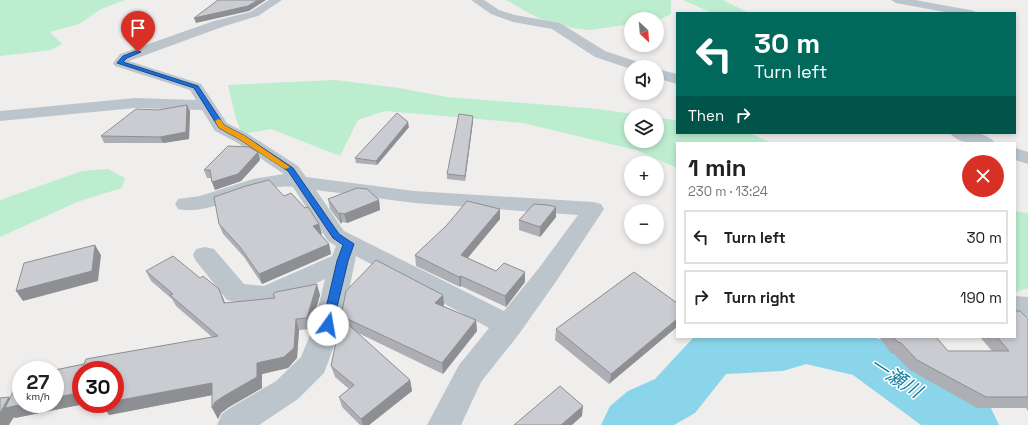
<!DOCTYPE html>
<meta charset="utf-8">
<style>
body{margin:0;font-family:"Space Grotesk","Noto Sans JP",sans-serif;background:#f2f2f2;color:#202124;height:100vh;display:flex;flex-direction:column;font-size:15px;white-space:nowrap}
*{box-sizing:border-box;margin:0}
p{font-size:13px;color:#757577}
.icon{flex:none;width:22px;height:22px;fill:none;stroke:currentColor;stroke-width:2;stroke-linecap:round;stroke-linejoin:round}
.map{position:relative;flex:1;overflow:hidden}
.sheet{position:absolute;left:676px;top:142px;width:340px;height:196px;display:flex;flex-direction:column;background:#fff;border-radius:0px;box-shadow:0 2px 6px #0003}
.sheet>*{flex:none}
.hud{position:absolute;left:676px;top:12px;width:340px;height:122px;border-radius:0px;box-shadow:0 2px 6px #0003;background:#00695c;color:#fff;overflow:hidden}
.needle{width:26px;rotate:154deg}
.controls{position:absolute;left:624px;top:12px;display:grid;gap:8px}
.controls a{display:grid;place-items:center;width:40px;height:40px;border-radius:50%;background:#fff;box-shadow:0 2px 6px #0003;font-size:20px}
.speed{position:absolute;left:12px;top:361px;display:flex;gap:8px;font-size:20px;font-weight:700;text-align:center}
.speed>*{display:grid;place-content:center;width:52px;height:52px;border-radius:50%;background:#fff;box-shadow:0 2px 6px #0003;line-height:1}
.speed small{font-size:10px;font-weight:400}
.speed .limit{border:6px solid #d22;background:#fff;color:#111}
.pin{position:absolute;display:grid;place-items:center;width:34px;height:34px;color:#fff;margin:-41px -17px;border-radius:50% 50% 50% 0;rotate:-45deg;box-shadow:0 0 4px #0007}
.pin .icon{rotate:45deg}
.me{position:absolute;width:44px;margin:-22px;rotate:13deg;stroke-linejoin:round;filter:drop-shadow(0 0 3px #0008)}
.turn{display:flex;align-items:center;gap:14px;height:84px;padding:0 12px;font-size:18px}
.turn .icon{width:52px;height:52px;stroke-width:2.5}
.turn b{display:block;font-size:28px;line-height:34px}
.then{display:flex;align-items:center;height:38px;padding:0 12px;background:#0003;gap:8px;font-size:15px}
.round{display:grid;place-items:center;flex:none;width:42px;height:42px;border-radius:21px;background:#f2f2f2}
.overview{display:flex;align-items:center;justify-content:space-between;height:68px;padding:0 12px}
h1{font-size:24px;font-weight:700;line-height:30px}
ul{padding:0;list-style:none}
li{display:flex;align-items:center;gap:12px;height:54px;margin:0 8px 6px;padding:0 4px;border:2px solid #e0e0e0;border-radius:0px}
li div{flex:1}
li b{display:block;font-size:15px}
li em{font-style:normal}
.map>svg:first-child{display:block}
.green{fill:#bcedcf}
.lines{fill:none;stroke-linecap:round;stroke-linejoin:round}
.river{fill:#8ad5e9;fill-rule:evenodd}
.minor{fill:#bcc5cc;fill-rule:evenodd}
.wall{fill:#aeafb5}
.shaded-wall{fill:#8d8f93}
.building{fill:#caccd2;stroke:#8d8f93}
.route{fill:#1d6eda;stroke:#13488e}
.slow{fill:#f59e0b}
.labels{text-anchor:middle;stroke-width:3;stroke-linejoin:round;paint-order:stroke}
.near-water-label{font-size:19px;font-style:italic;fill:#107d9d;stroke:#fff}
</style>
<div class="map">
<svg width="1028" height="425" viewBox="0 0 1028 425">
<rect width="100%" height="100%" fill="#f0eded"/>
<path class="green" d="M0 0H125L101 9 79 24 50 32 62 44 51 50 0 56Z
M506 0H671V14L657 21V19H631V24L591 30 572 28 538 18Z
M683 0H723L749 13H712Z
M335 80 399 88 447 97 598 109 640 115H631V141H657V118L677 120V133H749L772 143H677V186L676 185 677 168 636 150 523 123 385 111 358 120 340 156 271 129 242 134 236 119 228 85Z
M108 169 125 178 122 188 77 202 0 237V200L82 171Z
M1015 211 1028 213V288L1015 292Z"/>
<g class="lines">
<path class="river" d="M696 337H873L887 342 990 406 999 425H921L853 375 806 364 783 371 726 374 695 413 674 425H601L610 406 628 391 655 379 693 338Z"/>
<path class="minor" d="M269 0H282L258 16 222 27 129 61 201 84 227 123 248 134 298 166 306 177 414 191 593 202 601 204 604 209 557 280 519 334 481 382 461 425H427L459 365 489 328 356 256 342 325 324 373 298 399 259 425H217L222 414 230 408 276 381 301 357 314 325 325 279 276 303 267 305 236 302 227 300 196 261 193 255 196 249 205 247 214 249 244 284 264 286 332 256 336 246 328 241 293 187C253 182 214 217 178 209L175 204 178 199 200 196 253 179 284 174 236 142 215 131 202 110 135 108 0 121V111L135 98 196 100 190 90 115 66 113 63 120 54 214 21 250 12ZM316 190 414 203 578 215 539 268 504 311 344 231Z
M471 0H484L499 10 515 15 560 23 605 51 644 64 646 67H631V69L595 57 552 29 513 22 491 14Z
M891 0H915L970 10 974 11 976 13H950L896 3Z
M657 69 677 74V84L657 78Z
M950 133C964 133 986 130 995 143 981 143 959 146 950 133Z
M1015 148 1028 152V164L1015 160Z
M1015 296 1028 297V317L1015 316Z"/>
</g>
<path class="wall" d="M190 111 189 139 163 143H104L101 136Z
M473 116V121L465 181 447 179V174Z
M409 127 377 165 356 163 355 158Z
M258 152 260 160 241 181 215 190 212 182 211 178H207L204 170Z
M328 199 379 200 380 210 347 223 342 222 341 224 330 209Z
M556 207V217L540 237 519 230V220Z
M500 219 467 258 496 271 525 282 506 307 461 286 460 287 416 266 415 255Z
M219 224 322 234H320L329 244 331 254 262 284 244 257 223 234Z
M146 271 200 278 219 289 225 303 274 298 273 294 320 295 310 329 299 330 297 358 288 368 262 374V388L229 407 221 413 218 419 212 395 109 415 115 370 81 404H84L15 418 14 417 10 398 84 364 212 337 176 306 172 299 151 281Z
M634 272 609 384 555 340 556 329Z
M443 295 444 305 443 306 476 320 477 331 443 374 356 332 410 380 412 391 369 425H360L342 407 339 397 349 389 335 377 331 366 342 320 341 316Z
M1028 319V411L1026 408H977L910 370 894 354 891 353 879 337H936L948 351H992L980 337H1015Z"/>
<path class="shaded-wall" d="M258 0H266L249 11 196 23 194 18Z
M187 105 190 111 189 139 163 143 160 137Z
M473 116V121L465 181V176Z
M408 122 409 127 377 165 376 161Z
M258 152 260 160 241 181 215 190 212 182Z
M379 200 380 210 347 223 344 214Z
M556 207V217L540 237V227Z
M500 209V219L462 265 461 255Z
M340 213 342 222 341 224 339 214Z
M319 224 322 234 316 236 313 226Z
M329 244 331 254 262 284 259 274Z
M95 245 101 255 98 281 23 301 16 291Z
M525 272V282L506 307 505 296Z
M461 276V286L460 287 459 277Z
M317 284 320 295 310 329 307 318Z
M219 289 224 300 228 313 224 303Z
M443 295 444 305 436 313 435 303Z
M296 319 299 330 297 358 288 368 262 374V388L229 407 221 413 218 419 212 408 215 402 257 363Z
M677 319V327L609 384 611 374Z
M476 320 477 331 443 374 442 363Z
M410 380 412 391 369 425H363L361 419Z
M212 383 218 394 109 415 101 404H115V401Z
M81 392V404H84L15 418 14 417 9 425H0V413L9 397 17 405 24 404H55V398Z
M583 406 582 416 572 425H561Z"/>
<path class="building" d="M218 0H258L248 6 194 18Z
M187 105 186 132 160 137 101 136 136 109 158 110Z
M397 113 408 122 376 161 355 158Z
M459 114 473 116 465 176 447 174Z
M228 146 249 147 258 152 238 174 212 182 210 170H204Z
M269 180 284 196 291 193 305 208 308 207 319 224 313 226 329 244 259 274 240 247 219 224 214 197 246 186Z
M357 188 367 189 379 200 344 214 340 213 339 214 328 199Z
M467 201 500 209 461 255 496 271 504 263 525 272 505 296 461 276 459 277 415 255 446 226Z
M534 204 548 205 556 207 540 227 519 220Z
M95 245 92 271 16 291 24 263Z
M173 256 200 278 203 276 219 289 224 303 275 298 273 294 276 292 317 284 307 318 296 319 294 348 284 357 257 363V377L224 396 215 402 212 408V383L115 401V370H81V392L55 398V370L84 364 86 359 218 336 170 295 173 294 146 271Z
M376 260 443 295 435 303 476 320 442 363 341 316 346 291Z
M634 272 677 303V319L611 374 556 329Z
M1015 311H1020L1028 319V397H986L917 360 901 343 898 342 893 337H936L948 351H1009L997 337H1015Z
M341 318 410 380 361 419 339 397 354 385 331 366Z
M21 377V404H24L5 408 20 378Z
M560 386 583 406 561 425H514Z
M9 397 0 413V398Z"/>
<path class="route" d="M136 51 141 52 127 58 123 62 198 86 224 125 245 136 293 168 339 234 354 244 348 261 332 328 328 330 324 328 322 325 337 261 343 245 333 238 288 171 239 139 219 128 194 88 117 63 123 56Z"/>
<path class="slow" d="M218 119 221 120 224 125 245 136 290 167 286 169 283 168 239 139 219 128 215 121Z"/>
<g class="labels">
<g class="near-water-label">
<text transform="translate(896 377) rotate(33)" y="7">一瀬川</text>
</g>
</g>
</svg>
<div class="controls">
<a><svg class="needle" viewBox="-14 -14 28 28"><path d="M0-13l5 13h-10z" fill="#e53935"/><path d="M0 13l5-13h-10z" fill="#757577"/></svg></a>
<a><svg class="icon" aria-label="sound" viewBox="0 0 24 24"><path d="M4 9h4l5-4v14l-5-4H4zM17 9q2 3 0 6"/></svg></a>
<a><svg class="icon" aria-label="layers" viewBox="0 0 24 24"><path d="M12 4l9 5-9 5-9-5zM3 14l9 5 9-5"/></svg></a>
<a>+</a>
<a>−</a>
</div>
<div class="speed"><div>27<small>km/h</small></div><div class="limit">30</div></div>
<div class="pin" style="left:138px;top:52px;background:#d93025"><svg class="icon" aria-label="arrive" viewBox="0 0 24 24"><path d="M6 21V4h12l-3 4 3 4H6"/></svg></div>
<svg class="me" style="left:328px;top:325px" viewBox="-20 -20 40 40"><circle r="19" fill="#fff"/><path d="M0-13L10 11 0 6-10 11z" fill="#1d6eda"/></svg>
<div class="hud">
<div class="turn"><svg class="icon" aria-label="left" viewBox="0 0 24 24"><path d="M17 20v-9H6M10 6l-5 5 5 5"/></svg><div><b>30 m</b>Turn left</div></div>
<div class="then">Then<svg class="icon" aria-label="right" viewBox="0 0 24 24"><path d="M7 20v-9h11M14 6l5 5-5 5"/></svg></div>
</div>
<section class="sheet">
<div class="overview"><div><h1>1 min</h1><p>230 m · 13:24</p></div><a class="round" style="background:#d93025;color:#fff"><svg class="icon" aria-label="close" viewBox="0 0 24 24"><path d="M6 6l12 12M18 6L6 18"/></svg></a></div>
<ul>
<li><svg class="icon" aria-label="left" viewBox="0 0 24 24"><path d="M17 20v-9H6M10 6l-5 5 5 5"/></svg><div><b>Turn left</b></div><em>30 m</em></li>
<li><svg class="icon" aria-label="right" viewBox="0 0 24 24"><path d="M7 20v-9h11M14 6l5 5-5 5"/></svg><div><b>Turn right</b></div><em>190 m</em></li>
</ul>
</section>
</div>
